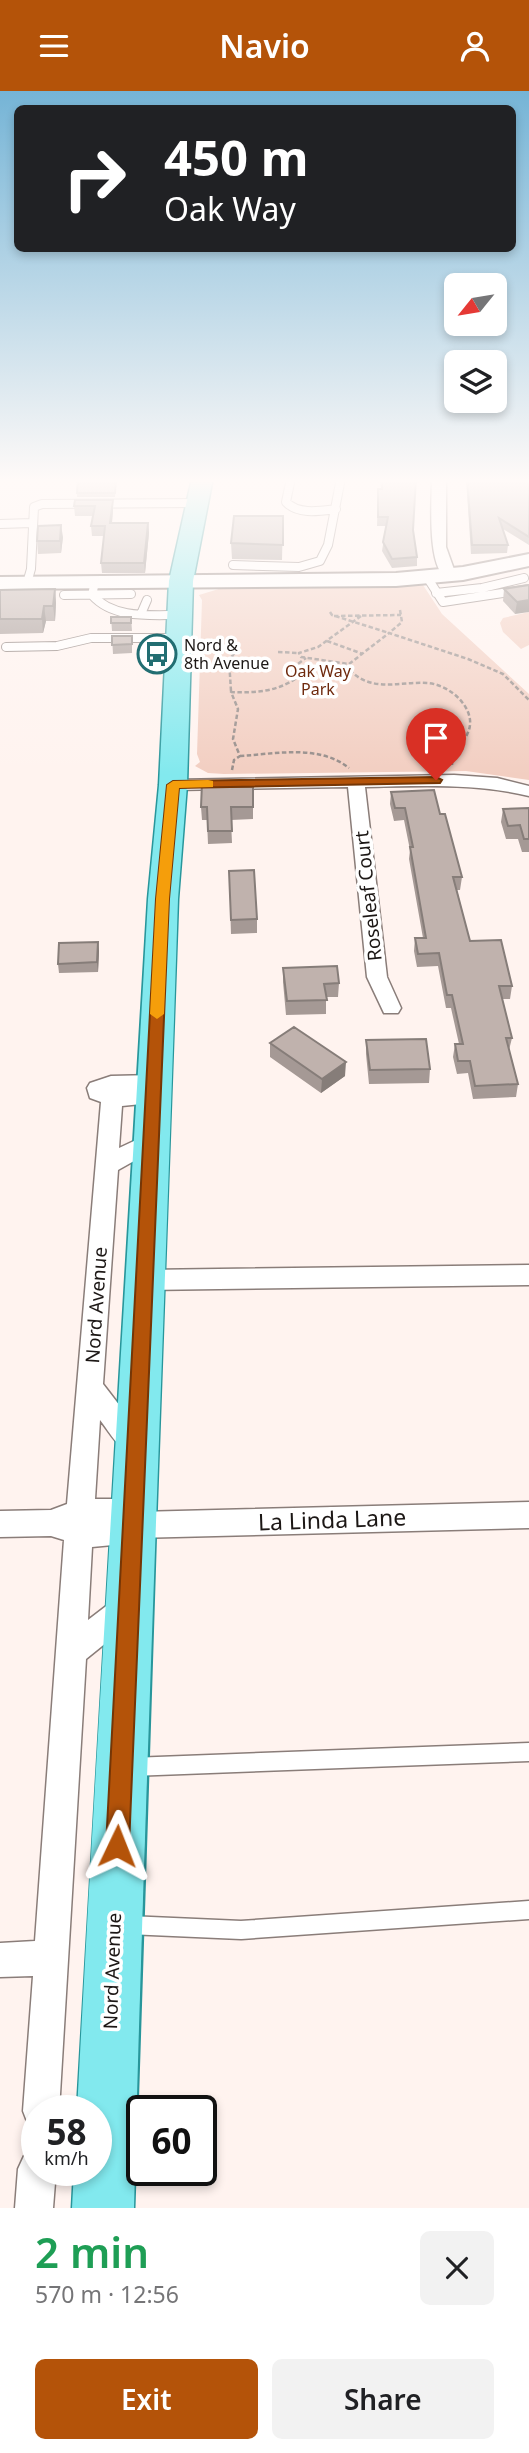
<!DOCTYPE html>
<meta charset="utf-8">
<style>
body{margin:0;font-family:"Noto Sans",sans-serif;background:#f2f2f2;color:#202124;height:100vh;display:flex;flex-direction:column;font-size:26px;white-space:nowrap}
*{box-sizing:border-box;margin:0}
p{font-size:23px;color:#757577}
.icon{flex:none;width:38px;height:38px;fill:none;stroke:currentColor;stroke-width:2;stroke-linecap:round;stroke-linejoin:round}
.map{position:relative;height:2117px;overflow:hidden}
.side{display:flex;flex-direction:column;background:#fff;flex:1}
.side>*{flex:none}
.hud{position:absolute;left:14px;top:14px;width:502px;height:147px;border-radius:10px;box-shadow:0 4px 10px #0003;background:#202124;color:#fff;overflow:hidden}
.needle{width:46px;rotate:240deg}
.fabs{position:absolute;left:444px;top:182px;display:grid;gap:14px}
.fabs a{display:grid;place-items:center;width:63px;height:63px;border-radius:10px;background:#fff;box-shadow:0 4px 10px #0003;font-size:35px}
.speed{position:absolute;left:21px;top:2004px;display:flex;gap:14px;font-size:35px;font-weight:700;text-align:center}
.speed>*{display:grid;place-content:center;width:91px;height:91px;border-radius:50%;background:#fff;box-shadow:0 4px 10px #0003;line-height:1}
.speed small{font-size:18px;font-weight:400}
.speed .limit{border:4px solid #111;border-radius:10px;background:#fff;color:#111}
.pin{position:absolute;display:grid;place-items:center;width:60px;height:60px;color:#fff;margin:-72px -30px;border-radius:50% 50% 50% 0;rotate:-45deg;box-shadow:0 0 7px #0007}
.pin .icon{rotate:45deg}
.me{position:absolute;width:77px;margin:-38px;rotate:2deg;stroke-linejoin:round;filter:drop-shadow(0 0 5px #0008)}
.turn{display:flex;align-items:center;gap:24px;height:147px;padding:0 35px;font-size:32px}
.turn .icon{width:91px;height:91px;stroke-width:2.5}
.turn b{display:block;font-size:49px;line-height:60px}
.round{display:grid;place-items:center;flex:none;width:74px;height:74px;border-radius:10px;background:#f2f2f2}
.head{display:flex;align-items:center;justify-content:space-between;height:119px;padding:0 35px}
h1{font-size:42px;font-weight:600;line-height:52px;color:#1e9e55}
.primary-button{display:flex;gap:14px;margin-top:auto;padding:14px 35px}
.primary-button a{flex:1;height:80px;border-radius:10px;background:#b45309;color:#fff;font-size:28px;font-weight:600;line-height:80px;text-align:center}
.primary-button a+a{background:#f2f2f2;color:#202124}
header{display:flex;justify-content:space-between;align-items:center;height:91px;padding:0 35px;background:#b45309;color:#fff;font-size:32px;font-weight:600}
.map>svg:first-child{display:block}
.green{fill:#f2cec1}
.lines{fill:none;stroke-linecap:round;stroke-linejoin:round}
.lane-far1-casing{stroke:#8a7d79;stroke-width:10}
.lane-casing{stroke:#8a7d79;stroke-width:21}
.street-casing{stroke:#8a7d79;stroke-width:3}
.secondary-casing{stroke:#8a7d79;stroke-width:4}
.primary-casing{stroke:#28969b;stroke-width:3}
.path{stroke:#958c89;stroke-width:2.5;stroke-dasharray:4.5 2.5;stroke-linecap:butt}
.lane-far1{stroke:#fff;stroke-width:8}
.lane{stroke:#fff;stroke-width:18}
.street{fill:#fff;fill-rule:evenodd}
.secondary{fill:#fff;fill-rule:evenodd}
.primary{fill:#82e9ee;fill-rule:evenodd}
.wall{fill:#a59995}
.shaded-wall{fill:#867d79}
.building{fill:#c0b2ad;stroke:#867d79;stroke-width:2}
.route{fill:#b45309;stroke:#753606;stroke-width:2}
.slow{fill:#f59e0b}
.labels{text-anchor:middle;stroke-width:7;stroke-linejoin:round;paint-order:stroke}
.far-poi-label{font-size:16px;fill:#1c1715;stroke:#fff;text-anchor:start}
.far-park-label{font-size:16px;fill:#6f2a0e;stroke:#fff}
.street-label{font-size:19px;fill:#1c1715;stroke:#fff}
.near-street-label{font-size:23px;fill:#1c1715;stroke:#fff}
</style>
<header><svg class="icon" aria-label="menu" viewBox="0 0 24 24"><path d="M4 6h16M4 12h16M4 18h16"/></svg>Navio<svg class="icon" aria-label="person" viewBox="0 0 24 24"><circle cx="12" cy="8" r="4"/><path d="M4 21q1-7 8-7t8 7"/></svg></header>
<div class="map">
<svg width="529" height="2117" viewBox="0 0 529 2117">
<rect width="100%" height="100%" fill="#fff3ef"/>
<path class="green" d="M423 494 442 523 529 603V689L466 680 224 683 208 682 195 675 200 671 197 663 202 509 199 504 222 497Z
M529 521V554L521 558 503 541 500 532 503 527Z"/>
<g class="lines">
<defs>
<path id="lane-far1" d="M291 387 286 411C298 424 320 420 336 418
M0 433 32 432
M233 474 299 476 320 470 328 454 341 387
M427 486 443 511 529 498
M95 491 92 504C113 528 150 524 179 524
M27 492 31 478 34 416 42 413 198 412
M436 502 482 497 524 487
M64 504 131 503
M141 523 147 509
M6 556 57 555 91 547H178"/>
<path id="lane" d="M131 1676 529 1661
M128 1834 241 1839 529 1819"/>
<path id="street" d="M432 387H446V456L456 484 449 488C426 481 432 408 432 387Z
M454 684 497 687 529 695V705C475 692 421 695 365 696L387 886 401 917 398 922H384L367 886 348 696 173 699 164 694 173 689Z
M154 984 162 987 165 992 162 997 156 999 164 1006 161 1011 122 1015 119 1057 151 1042 159 1044 162 1050 159 1056 118 1079 103 1293 150 1354 146 1362C124 1370 112 1344 100 1329L95 1408H115L138 1421 529 1411V1437L135 1447 113 1454 92 1456 88 1529 118 1506 128 1502 138 1506 143 1516 138 1526 86 1568 59 2020H37V2037L28 2033 23 2020 33 1885 0 1886V1852L35 1850 64 1449 51 1445 0 1446V1420L51 1419 67 1413 101 1011 90 1007 87 997 90 992 111 985Z
M529 1174V1194L145 1199 136 1196 133 1189 136 1182 145 1179Z
M37 2059V2079H56L53 2117H15L18 2078 24 2065Z"/>
<path id="secondary" d="M529 463V475L463 489 396 495 0 498V486L396 482 463 476Z"/>
<path id="primary" d="M192 387H213L193 490 187 694 178 808C164 1244 145 1681 134 2117H72L74 2079H96V2020H77C98 1616 125 1212 148 808L159 694 169 490Z"/>
</defs>
<use href="#lane-far1" class="lane-far1-casing"/>
<use href="#lane" class="lane-casing"/>
<use href="#street" class="street-casing"/>
<use href="#secondary" class="secondary-casing"/>
<use href="#primary" class="primary-casing"/>
<path class="path" d="M400 519 402 531 389 542 468 568 503 583 529 609
M330 521 332 524 389 542
M334 525 401 524
M361 525 318 556 299 562 301 566 349 573 389 542
M327 550 363 563
M278 561 299 562
M345 574C369 604 398 590 427 592 446 593 468 610 470 629 472 647 452 658 452 674
M231 600 229 569 236 560
M240 665C275 663 319 653 349 677
M232 679 234 669 240 665 233 648 238 618 231 601C253 602 276 601 295 588V575L306 567"/>
<use href="#lane-far1" class="lane-far1"/>
<use href="#lane" class="lane"/>
<use href="#street" class="street"/>
<use href="#secondary" class="secondary"/>
<use href="#primary" class="primary"/>
</g>
<path class="wall" d="M78 387H117L115 406H77Z
M381 387 413 439 417 466V475L392 477 382 460 386 435H377L378 398H381Z
M466 387H529V454L503 438 508 454 507 462 471 463Z
M75 409 113 419 112 432H148L149 442 145 482H102L101 472 104 445H92L91 435 93 425H75L74 415Z
M283 425 282 469 232 468 231 452Z
M63 446 61 462 38 463 37 450Z
M529 494 515 523 503 510 504 498Z
M55 498 56 512 55 530H46L43 542 0 543V499Z
M111 526H131L132 540H112Z
M112 545H132V562L113 563Z
M229 696H253V728L231 729 232 752 208 753 207 729H202L201 716Z
M391 701 440 723 462 786 460 799H457L470 850 512 895 510 908H502L512 947 509 959 518 993 516 1006 473 1008 468 982 457 983 453 966 455 953H459L451 917H446L438 875 417 876 414 860 415 847H423L409 768 410 759 404 729 394 730 390 713Z
M529 717V761H522L518 748H506L501 731 503 718Z
M229 780 257 828V842L231 843Z
M98 851 99 860 98 881 59 882 58 873Z
M283 877 339 892 338 906H326V923L286 924 283 891Z
M366 949 430 978 429 992 369 993 366 963Z
M270 952 345 985 321 1002 270 966Z"/>
<path class="shaded-wall" d="M113 409V419L111 442 110 432Z
M148 432 149 442 145 482 144 472Z
M61 434 63 446 61 462 60 450Z
M55 498 56 512 55 530 53 515Z
M529 509V521L515 523 517 511Z
M44 515 46 530 43 542 42 528Z
M98 851 99 860 98 881 97 871Z
M346 971 345 985 321 1002 322 988Z"/>
<path class="building" d="M78 387H116L115 402H77Z
M381 387H416L413 439 417 466 392 468 383 451 388 426H378V398H382Z
M467 387H529V446L499 427 508 454H472Z
M75 409H113L110 432H148L144 472H101L105 435H91L95 415H74Z
M234 425H283V454L231 452Z
M61 434 60 450H37L38 435Z
M529 494V509L517 511 504 498Z
M55 498 53 515H44L42 528H0V499Z
M111 526H131V532H111Z
M112 545H132V553L112 554Z
M228 691 229 696H253V716H231L232 740H208L207 716H201L202 692Z
M434 699 440 723H445L462 786H453L470 850 501 849 512 895H499L512 947H506L518 993 475 995 470 970H458L455 953H463L452 904H447L439 862 418 863 415 847H426L410 756H413L405 717H395L391 701Z
M529 717V748H524L520 734 508 735 503 718Z
M254 779 257 828 231 829 229 780Z
M98 851 97 871 58 873 59 852Z
M337 875 339 892 324 893 327 909 287 910 283 877Z
M294 936 346 971 322 988 270 952Z
M426 948 430 978 370 979 366 949Z"/>
<linearGradient id="sky" x2="0" y2="1"><stop stop-color="#75b4d6"/><stop offset="0.57" stop-color="#fffaf8"/><stop offset="1" stop-color="#fffaf8" stop-opacity="0"/></linearGradient>
<rect width="529" height="684" fill="url(#sky)"/>
<path class="route" d="M436 686 442 689 440 692 179 697 169 808 129 1755 125 1763 117 1766 109 1763 106 1755 156 808 167 694 173 690Z"/>
<path class="slow" d="M208 689 213 690V696L179 697 169 808 164 923 157 928 150 923 156 808 167 694 173 690Z"/>
<defs>
<symbol id="bus-ring" viewBox="-11 -11 22 22"><circle r="9.5" fill="#fff" stroke="#226e72" stroke-width="1.5"/><path d="M-5-6H5V4H4V6H2V4H-2V6H-4V4H-5ZM-3.5-4V0h7V-4ZM-3.5 1.2v1.5H-2V1.2ZM2 1.2v1.5H3.5V1.2Z" fill="#226e72"/></symbol>
</defs>
<g fill-rule="evenodd">
<use href="#bus-ring" x="135" y="541" width="44" height="44"/>
</g>
<g class="labels">
<g class="far-poi-label">
<text x="184" y="560">Nord &amp;<tspan x="184" dy="18">8th Avenue</tspan></text>
</g>
<g class="far-park-label">
<text x="318" y="586">Oak Way<tspan x="318" dy="18">Park</tspan></text>
</g>
<g class="street-label">
<text transform="translate(368 805) rotate(-96)" y="7">Roseleaf Court</text>
<text transform="translate(96 1214) rotate(-86)" y="7">Nord Avenue</text>
<text transform="translate(112 1880) rotate(-88)" y="7">Nord Avenue</text>
</g>
<g class="near-street-label">
<text transform="translate(332 1429) rotate(-2)" y="8">La Linda Lane</text>
</g>
</g>
</svg>
<div class="fabs">
<a><svg class="needle" viewBox="-14 -14 28 28"><path d="M0-13l5 13h-10z" fill="#e53935"/><path d="M0 13l5-13h-10z" fill="#757577"/></svg></a>
<a><svg class="icon" aria-label="layers" viewBox="0 0 24 24"><path d="M12 4l9 5-9 5-9-5zM3 14l9 5 9-5"/></svg></a>
</div>
<div class="speed"><div>58<small>km/h</small></div><div class="limit">60</div></div>
<div class="pin" style="left:436px;top:689px;background:#d93025"><svg class="icon" aria-label="arrive" viewBox="0 0 24 24"><path d="M6 21V4h12l-3 4 3 4H6"/></svg></div>
<svg class="me" style="left:117px;top:1755px" viewBox="-20 -20 40 40"><path d="M0-17L14 15 0 8-14 15z" fill="#b45309" stroke="#fff" stroke-width="4"/></svg>
<div class="hud">
<div class="turn"><svg class="icon" aria-label="right" viewBox="0 0 24 24"><path d="M7 20v-9h11M14 6l5 5-5 5"/></svg><div><b>450 m</b>Oak Way</div></div>
</div>
</div>
<section class="side">
<div class="head"><div><h1>2 min</h1><p>570 m · 12:56</p></div><a class="round"><svg class="icon" aria-label="close" viewBox="0 0 24 24"><path d="M6 6l12 12M18 6L6 18"/></svg></a></div>
<div class="primary-button"><a>Exit</a><a>Share</a></div>
</section>
